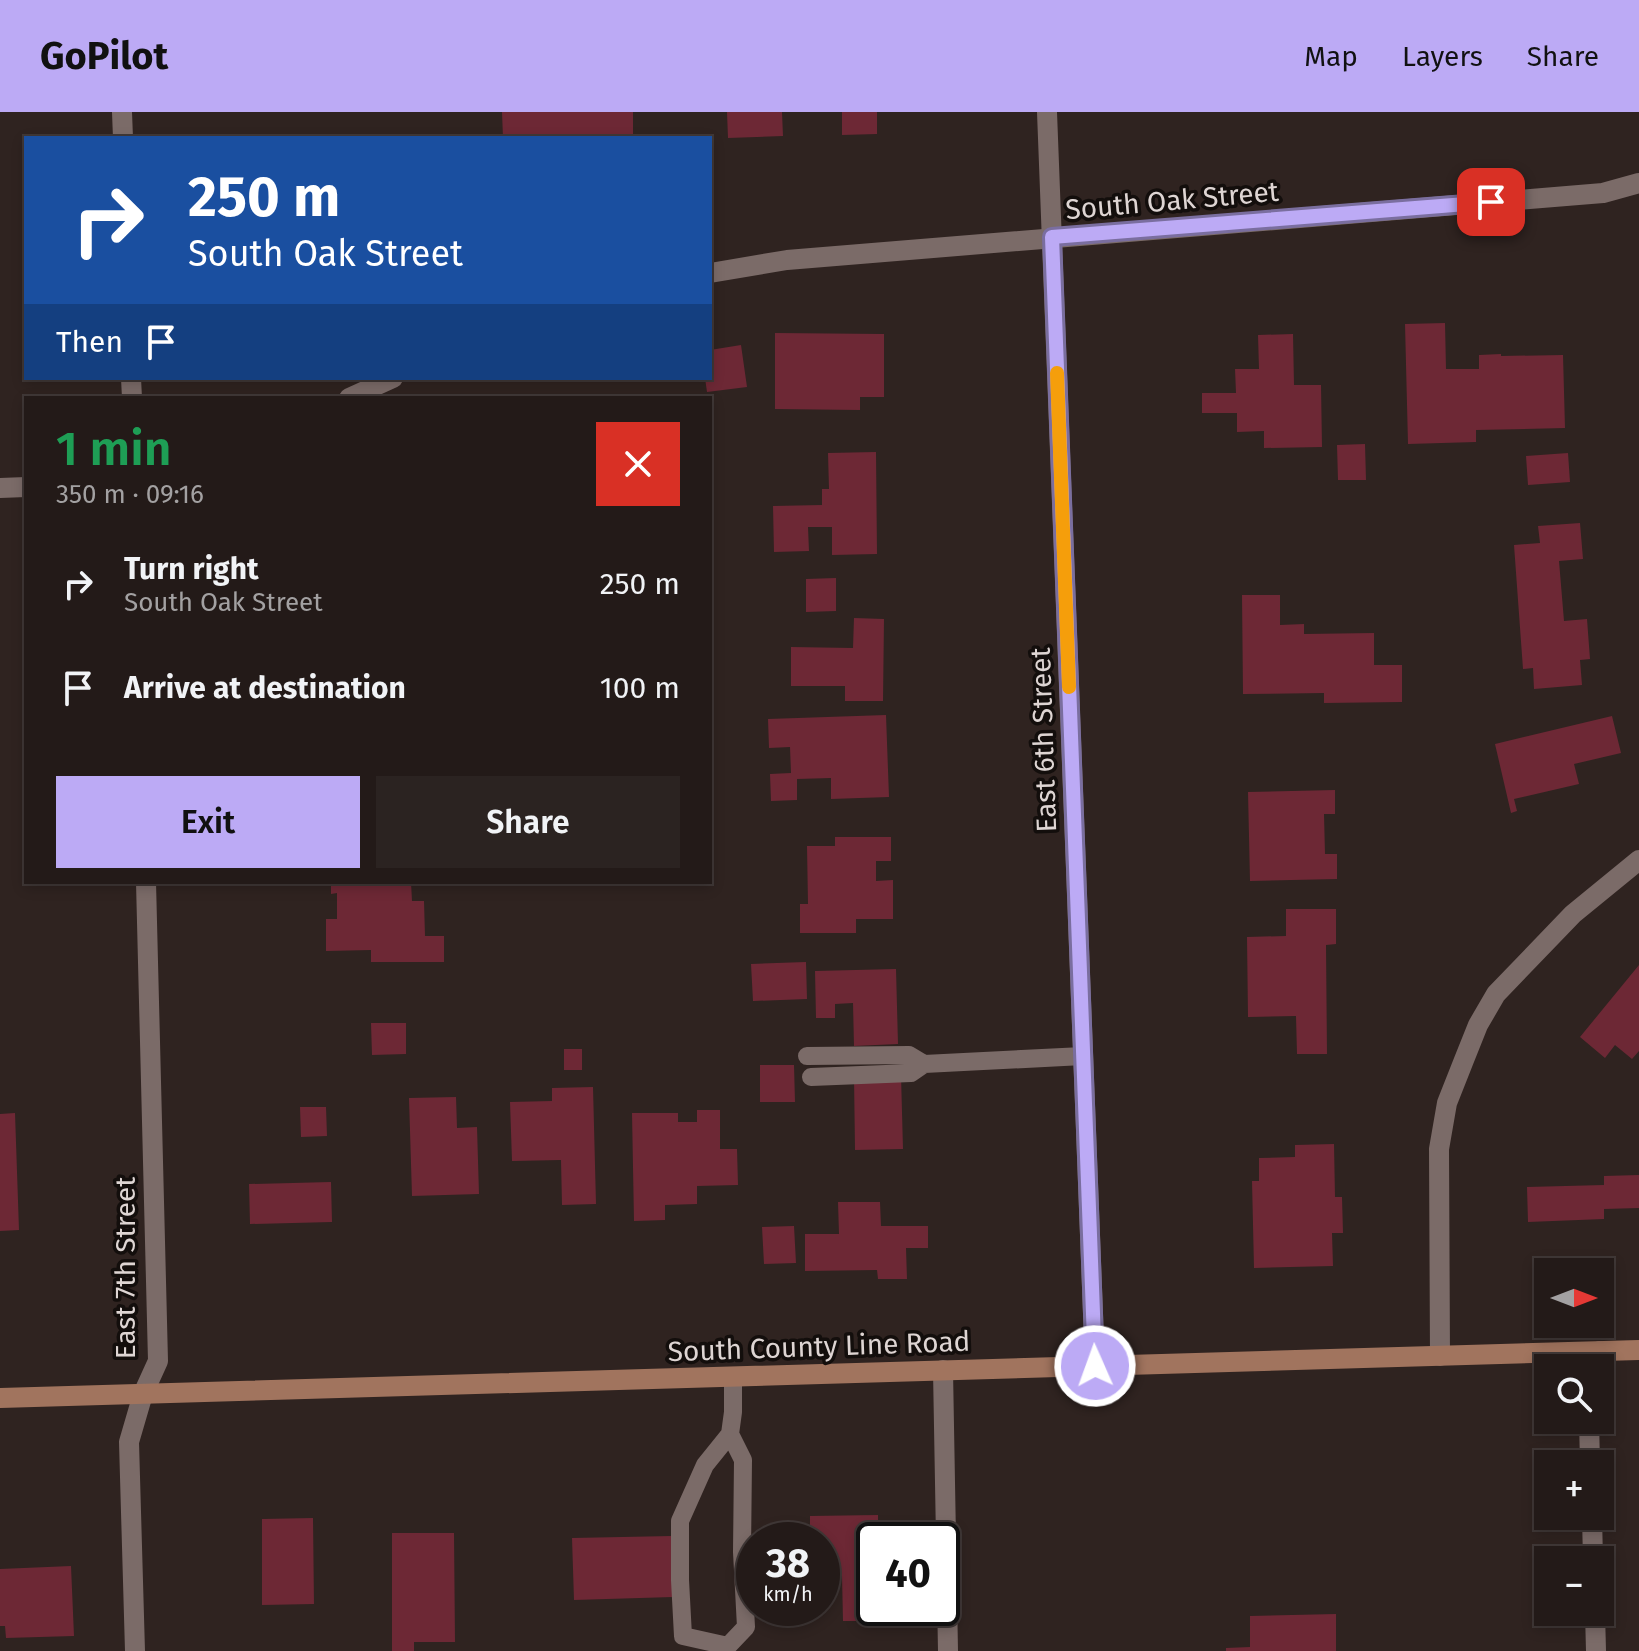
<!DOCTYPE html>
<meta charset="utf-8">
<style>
body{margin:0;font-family:"Fira Sans",sans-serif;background:#2b2321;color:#f1f3f6;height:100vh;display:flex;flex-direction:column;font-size:30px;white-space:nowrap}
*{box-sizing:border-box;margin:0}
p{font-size:26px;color:#a3a1a2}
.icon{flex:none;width:44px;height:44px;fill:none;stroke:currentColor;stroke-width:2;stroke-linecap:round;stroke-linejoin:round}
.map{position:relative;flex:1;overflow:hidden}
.panel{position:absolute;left:24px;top:284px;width:688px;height:488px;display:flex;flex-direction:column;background:#231a18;border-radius:0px;box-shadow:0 4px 12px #0003,0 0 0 2px #403837}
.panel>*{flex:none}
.hud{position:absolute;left:24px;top:24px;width:688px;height:244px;border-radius:0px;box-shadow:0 4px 12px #0003,0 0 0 2px #403837;background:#1a4fa0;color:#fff;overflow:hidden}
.needle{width:52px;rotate:90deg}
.tools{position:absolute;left:1534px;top:1146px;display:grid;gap:16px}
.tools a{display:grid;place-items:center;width:80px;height:80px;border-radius:0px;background:#231a18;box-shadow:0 4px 12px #0003,0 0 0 2px #403837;font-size:40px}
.speed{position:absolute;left:736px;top:1410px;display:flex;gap:16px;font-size:40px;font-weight:700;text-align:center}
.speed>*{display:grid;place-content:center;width:104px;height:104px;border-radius:50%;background:#231a18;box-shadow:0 4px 12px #0003,0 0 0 2px #403837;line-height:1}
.speed small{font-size:20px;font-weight:400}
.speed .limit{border:4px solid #111;border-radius:12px;background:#fff;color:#111}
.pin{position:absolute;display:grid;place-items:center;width:68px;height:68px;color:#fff;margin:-34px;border-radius:16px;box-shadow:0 4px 12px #0006}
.me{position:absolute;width:88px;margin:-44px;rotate:358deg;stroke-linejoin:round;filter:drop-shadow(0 0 6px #0008)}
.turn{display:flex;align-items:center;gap:28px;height:168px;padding:0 32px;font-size:36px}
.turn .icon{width:104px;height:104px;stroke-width:2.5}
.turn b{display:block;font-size:56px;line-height:68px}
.then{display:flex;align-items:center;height:76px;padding:0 32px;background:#0003;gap:16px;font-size:30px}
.round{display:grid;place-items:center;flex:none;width:84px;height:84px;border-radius:0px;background:#2b2321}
.head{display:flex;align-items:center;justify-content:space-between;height:136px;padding:0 32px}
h1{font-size:48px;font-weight:600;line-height:60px;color:#1e9e55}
.action{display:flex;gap:16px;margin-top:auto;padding:16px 32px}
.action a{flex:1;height:92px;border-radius:0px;background:#bcaaf5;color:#111;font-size:32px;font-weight:600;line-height:92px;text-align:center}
.action a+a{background:#2b2321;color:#f1f3f6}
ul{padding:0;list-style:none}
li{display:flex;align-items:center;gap:24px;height:104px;padding:0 32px}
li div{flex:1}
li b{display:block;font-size:30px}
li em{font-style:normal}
header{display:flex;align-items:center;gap:48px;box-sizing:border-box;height:112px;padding:0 40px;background:#bcaaf5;color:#111}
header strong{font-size:38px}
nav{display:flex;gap:44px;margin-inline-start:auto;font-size:28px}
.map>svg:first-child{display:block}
.building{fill:#6d2835}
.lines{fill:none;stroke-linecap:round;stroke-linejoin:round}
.service{stroke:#7b6b68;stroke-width:18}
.minor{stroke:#7b6b68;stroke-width:20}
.tertiary{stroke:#7b6b68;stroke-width:20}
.secondary{stroke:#a1745e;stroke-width:20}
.route-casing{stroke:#7a6e9f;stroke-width:20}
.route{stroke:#bcaaf5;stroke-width:14}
.slow{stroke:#f59e0b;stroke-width:14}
.labels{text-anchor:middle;stroke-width:7;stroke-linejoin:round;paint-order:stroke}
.street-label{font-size:28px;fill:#ded5d3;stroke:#130e0c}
</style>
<header>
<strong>GoPilot</strong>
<nav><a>Map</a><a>Layers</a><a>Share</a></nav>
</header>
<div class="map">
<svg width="1639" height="1539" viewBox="0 0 1639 1539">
<rect width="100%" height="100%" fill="#2f2320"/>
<path class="building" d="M502 0H633V26H503Z
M727 0H782L783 24 728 26Z
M842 0H877V22L842 23Z
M1445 211 1446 257H1479V243L1501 242V244L1563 243 1565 316 1476 318V330L1408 332 1405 212Z
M775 221 884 222V285H860V298L775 297Z
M1293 222 1294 273H1321L1322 335 1264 336V319L1237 320V301H1202V281H1236L1235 257H1259L1258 223Z
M741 233 747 275 707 280 705 266H710V238Z
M1365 332 1366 368H1338L1337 333Z
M876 340 877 442 832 443V415H808L809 439 774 440 773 394 822 393V377H829L828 341Z
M1568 341 1570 370 1528 373 1526 344Z
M1580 411 1583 447 1559 449 1564 509 1587 507 1590 547 1580 548 1582 573 1534 577 1533 556 1523 557 1514 433 1540 431 1538 414Z
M836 466V499L806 500V467Z
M1242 483H1280V513L1304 512V522L1374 521V553H1402V590L1324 591V581L1243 582Z
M854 506 884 507 883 589H845V574H791V535L853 536Z
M886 603 889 685 831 687V666L797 667V688L771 689 770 662 791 661 790 635 769 636 768 607Z
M1612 604 1621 641 1574 652 1579 672 1514 687 1517 699 1511 701 1495 632Z
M1335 678V702H1324L1325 742H1337V767L1250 769 1248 680Z
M835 725H891V749H876V769L893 768V807H856V821H800V792H808L807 734H835Z
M331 770H411L412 789H424L425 824H444V850H371V838L326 839V807H337V781L331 782Z
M1286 797H1336V832L1326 833 1327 942H1297L1296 904 1248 905 1247 825 1286 824Z
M806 850 807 887 753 889 751 852Z
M1639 853V939L1632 947 1615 933 1605 946 1580 925Z
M896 857 898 932 854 934 853 891 835 892V906H816L815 859Z
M371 911H406V942L372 943Z
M564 937H582V958H564Z
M760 953H794L795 990H760Z
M901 963 903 1037 855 1038 854 964Z
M593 975 596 1092 562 1093 561 1048 512 1049 510 990 552 989V976Z
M456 985 457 1016 477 1015 479 1082 412 1084 409 986Z
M300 995H326L327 1024 301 1025Z
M697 998H720V1037H737L738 1073 697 1074V1092L665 1093V1108L634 1109 632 1001H678V1010H697Z
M15 1001 19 1118 0 1119V1002Z
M1334 1032 1335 1085H1342L1343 1121H1332L1333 1154 1254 1156 1252 1069H1259V1046L1295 1045V1033Z
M1639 1063V1096L1604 1097V1107L1528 1110 1527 1075 1604 1073V1064Z
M331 1070 332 1110 250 1112 249 1072Z
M838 1090H880L881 1114H928V1136H906L907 1167H878L877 1158 805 1159V1122H839Z
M794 1114 796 1151 764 1152 762 1115Z
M878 1403V1428H874V1496H886V1509H843L842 1464 822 1465V1428H810V1404Z
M313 1406 314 1492 262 1493V1407Z
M392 1421H454L455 1530H414V1539H392Z
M672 1424 673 1485 574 1488 572 1426Z
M71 1454 74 1524 6 1526 5 1514H0V1457Z
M1336 1502V1539H1226V1536L1250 1535V1504Z"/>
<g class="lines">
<path class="service" d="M807 944 909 943 924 952
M811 965 911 961 924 952 1083 944
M730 1322 705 1353 680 1409V1468L683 1524 728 1534 746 1515 742 1440 743 1348 730 1322 733 1300V1265"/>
<path class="minor" d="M122 0 123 26
M710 161 787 148 1603 81 1639 71
M131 266 132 286
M349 286 393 266
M0 376 26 375
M1440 1244 1439 1037 1447 991 1464 948 1478 913 1496 882 1573 802 1639 748
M1595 1256 1600 1239
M943 1258 948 1539
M1589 1308 1590 1352
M1592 1404 1593 1448
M1595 1500 1596 1539
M135 1539 129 1330 143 1282 158 1249 146 770"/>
<path class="tertiary" d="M1047 0 1095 1254"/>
<path class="secondary" d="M0 1286 1639 1238"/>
</g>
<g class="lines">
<defs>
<path id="route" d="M1095 1254 1052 125 1491 90"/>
</defs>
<use href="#route" class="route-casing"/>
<use href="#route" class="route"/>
<path class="slow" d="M1057 261 1069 575"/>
</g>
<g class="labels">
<g class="street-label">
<text transform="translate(1172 88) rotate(-5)" y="10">South Oak Street</text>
<text transform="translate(1043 628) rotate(-92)" y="10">East 6th Street</text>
<text transform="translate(125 1156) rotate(-90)" y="10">East 7th Street</text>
<text transform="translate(819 1234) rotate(-2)" y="10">South County Line Road</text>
</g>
</g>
</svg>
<div class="tools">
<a><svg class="needle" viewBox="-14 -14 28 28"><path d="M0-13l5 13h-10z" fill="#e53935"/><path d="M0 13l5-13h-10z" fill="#a3a1a2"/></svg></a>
<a><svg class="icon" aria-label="search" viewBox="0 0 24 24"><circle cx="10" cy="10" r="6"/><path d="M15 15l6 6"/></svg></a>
<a>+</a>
<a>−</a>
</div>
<div class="speed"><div>38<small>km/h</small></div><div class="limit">40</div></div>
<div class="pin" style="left:1491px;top:90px;background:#d93025"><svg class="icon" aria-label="arrive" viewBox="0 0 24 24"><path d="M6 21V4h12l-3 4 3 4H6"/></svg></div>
<svg class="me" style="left:1095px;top:1254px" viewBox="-20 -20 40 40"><circle r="17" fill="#bcaaf5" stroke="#fff" stroke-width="3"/><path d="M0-11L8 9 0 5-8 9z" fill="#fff"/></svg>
<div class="hud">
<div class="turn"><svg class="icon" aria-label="right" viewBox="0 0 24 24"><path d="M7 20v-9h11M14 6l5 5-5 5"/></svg><div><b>250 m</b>South Oak Street</div></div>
<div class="then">Then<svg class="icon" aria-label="arrive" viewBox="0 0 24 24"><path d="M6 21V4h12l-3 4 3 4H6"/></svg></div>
</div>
<section class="panel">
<div class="head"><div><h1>1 min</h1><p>350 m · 09:16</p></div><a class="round" style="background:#d93025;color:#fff"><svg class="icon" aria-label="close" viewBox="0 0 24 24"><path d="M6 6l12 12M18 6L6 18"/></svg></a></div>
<ul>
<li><svg class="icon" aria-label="right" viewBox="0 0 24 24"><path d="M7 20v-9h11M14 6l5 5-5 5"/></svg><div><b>Turn right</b><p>South Oak Street</p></div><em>250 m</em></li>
<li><svg class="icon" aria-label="arrive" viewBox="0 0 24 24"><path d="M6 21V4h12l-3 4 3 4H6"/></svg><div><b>Arrive at destination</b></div><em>100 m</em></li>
</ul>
<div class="action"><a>Exit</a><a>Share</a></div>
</section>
</div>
